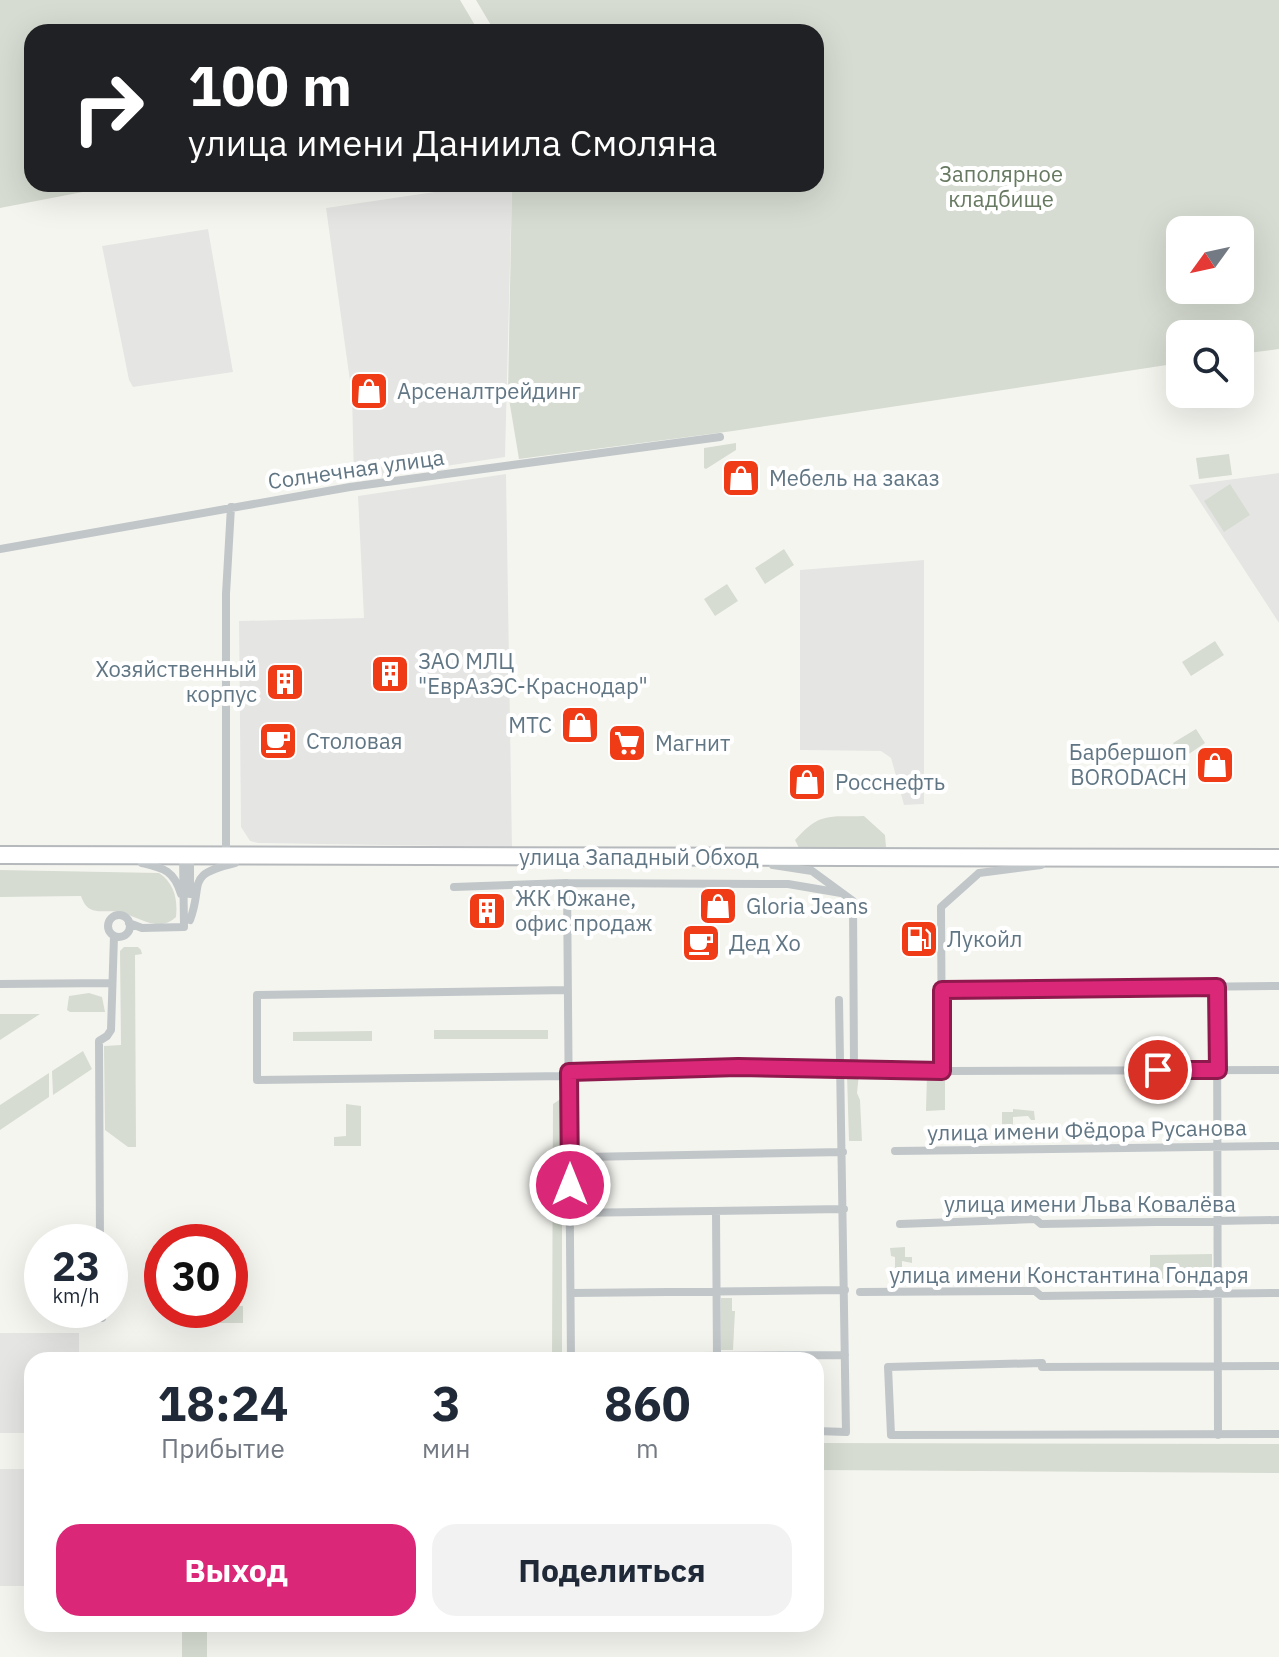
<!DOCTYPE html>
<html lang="ru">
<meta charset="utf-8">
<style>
body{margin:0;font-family:"IBM Plex Sans",sans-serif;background:#f2f2f3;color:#1f2937;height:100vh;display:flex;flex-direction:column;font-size:30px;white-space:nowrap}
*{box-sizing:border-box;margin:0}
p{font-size:26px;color:#747a83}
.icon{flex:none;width:44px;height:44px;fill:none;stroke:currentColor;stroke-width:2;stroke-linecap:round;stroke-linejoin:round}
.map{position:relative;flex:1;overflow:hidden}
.panel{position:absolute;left:24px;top:1352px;width:800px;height:280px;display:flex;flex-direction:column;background:#fff;border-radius:24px;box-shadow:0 8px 32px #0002}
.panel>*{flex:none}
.guide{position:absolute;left:24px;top:24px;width:800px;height:168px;border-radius:24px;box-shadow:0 8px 32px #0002;background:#202124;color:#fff;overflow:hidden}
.needle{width:52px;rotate:237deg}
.buttons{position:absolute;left:1166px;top:216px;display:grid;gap:16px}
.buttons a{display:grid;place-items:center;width:88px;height:88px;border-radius:16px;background:#fff;box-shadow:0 8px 32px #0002;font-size:40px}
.speed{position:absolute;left:24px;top:1224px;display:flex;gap:16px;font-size:40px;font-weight:700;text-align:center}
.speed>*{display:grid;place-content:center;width:104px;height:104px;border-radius:50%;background:#fff;box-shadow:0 8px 32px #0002;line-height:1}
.speed small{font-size:20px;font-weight:400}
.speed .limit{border:12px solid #d22;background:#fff;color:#111}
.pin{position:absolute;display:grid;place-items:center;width:68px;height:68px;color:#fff;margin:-34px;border:4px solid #fff;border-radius:50%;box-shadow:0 2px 8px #0007}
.me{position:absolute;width:88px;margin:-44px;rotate:0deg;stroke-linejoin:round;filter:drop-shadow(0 0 6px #0008)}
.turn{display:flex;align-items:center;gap:28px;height:168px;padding:0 32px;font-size:36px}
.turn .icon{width:104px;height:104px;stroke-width:2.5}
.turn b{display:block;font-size:56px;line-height:68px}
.eta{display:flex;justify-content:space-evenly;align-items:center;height:136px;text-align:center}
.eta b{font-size:48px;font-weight:700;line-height:56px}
.cta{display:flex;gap:16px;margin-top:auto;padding:16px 32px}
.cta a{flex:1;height:92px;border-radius:24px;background:#db2777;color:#fff;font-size:32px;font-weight:700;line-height:92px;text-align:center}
.cta a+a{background:#f2f2f3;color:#1f2937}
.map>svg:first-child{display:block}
.built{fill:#e5e6e4}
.green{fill:#d6dcd1;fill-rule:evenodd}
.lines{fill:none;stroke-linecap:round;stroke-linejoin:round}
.highway-casing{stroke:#b5b9bc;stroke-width:20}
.street{stroke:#c1c6c9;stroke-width:8}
.highway{stroke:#fff;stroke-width:16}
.route-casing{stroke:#8e194d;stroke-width:20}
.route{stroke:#db2777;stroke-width:14}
.labels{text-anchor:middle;stroke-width:8;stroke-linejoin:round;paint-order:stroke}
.park-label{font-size:22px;fill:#677a61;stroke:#fff}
.poi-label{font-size:22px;fill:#617684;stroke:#fff;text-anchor:start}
.street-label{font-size:22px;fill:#617684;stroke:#fff}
</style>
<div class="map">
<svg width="1279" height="1657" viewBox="0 0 1279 1657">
<rect width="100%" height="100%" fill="#f5f5f0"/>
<path class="built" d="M489 184H512L505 457 354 480 352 396 326 208Z
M208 229 233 372 133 387 129 380 102 246Z
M1279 473V623L1189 485Z
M506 474 512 847 258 843 250 841 241 827 239 621 364 618 358 496Z
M924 560V804L904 805 891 758 881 751 800 750V570Z
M0 1333H79V1360H32V1433H0Z
M0 1469H32V1586H0Z"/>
<path class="green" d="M0 0H460L479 32H32V184H124L0 208Z
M476 0H1279V349L1240 354V334H1180V363L733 431 519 459 508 393 512 184H816V32H495ZM1180 230H1240V290H1180Z
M736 443V450L706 469 704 468V448Z
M1229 454 1232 475 1199 479 1196 458Z
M1230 484 1250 515 1224 532 1204 501Z
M784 549 794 565 765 584 755 568Z
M727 584 738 601 715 616 704 599Z
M1215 641 1224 655 1191 676 1182 662Z
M1196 729 1205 743 1183 758 1173 743Z
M864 816 885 835 886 847 799 848 795 840C820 812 828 817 864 816Z
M0 870 159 873C174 883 178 899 176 917 160 933 140 918 123 913 106 907 89 920 81 896L0 897Z
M124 947H138L141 950 142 954 135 955 136 1147H128L105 1130 104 1046 121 1045 120 951Z
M89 993 102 997 105 1012H70L67 1010 69 996Z
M0 1014H40L0 1040Z
M434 1030H548V1039H434Z
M372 1031V1041H293V1032Z
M83 1051 92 1069 53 1095 52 1071Z
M49 1073V1097L0 1130V1105Z
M927 1073H945V1110L926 1111Z
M859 1074 857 1093 860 1100 862 1141H849L847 1075Z
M562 1098V1360H552L553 1104Z
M346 1104 361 1106V1146H334V1137L346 1136Z
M1013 1109 1034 1111 1035 1120H1031L1028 1116 1013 1117V1140H1002V1134L1005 1132 1002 1128V1112H1013Z
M905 1247V1257H912V1263L902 1261V1279H913V1285L895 1286V1257L891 1256 890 1248Z
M1212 1254V1283L1150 1284V1255Z
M721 1298H732V1311H735L733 1350H721Z
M230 1306H243V1323H206L205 1310H230Z
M816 1443 1279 1444V1473L816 1470Z
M182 1624H207V1657H182Z"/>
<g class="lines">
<defs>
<path id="highway" d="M0 855 1279 858"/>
</defs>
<use href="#highway" class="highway-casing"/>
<path class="street" d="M0 549 350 487 720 437
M183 855 184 927
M190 855V894
M226 858V594L231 507
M142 863C163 868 174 870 181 894
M773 865 812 871 853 901 854 1068 942 1071 941 907 979 873 1041 865
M567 883 571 1360
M454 887 567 883 788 884 841 893
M108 926a11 11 0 1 1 22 0a11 11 0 1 1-22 0Z
M190 920C204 883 184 875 235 863
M129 923 142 928 184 927
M0 984 112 983
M1217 987 1218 1435
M568 990 257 995V1080L569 1076
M942 990 1279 986
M951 1071 1279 1070
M569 1072 738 1067 854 1068
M895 1151 1279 1146
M584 1157 843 1152
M716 1211 717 1359
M570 1213 844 1209
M900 1224 1035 1219 1041 1224 1279 1220
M100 1242 99 1041 107 1036 111 1030 114 936
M860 1292 1035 1291 1041 1296 1279 1293
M571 1293 845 1290
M101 1310 102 1318
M571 1357 845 1355
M1042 1363 888 1367 891 1435 1279 1434
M1042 1367 1279 1366
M816 1431 846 1432 839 1000"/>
<use href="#highway" class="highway"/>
</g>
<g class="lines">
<defs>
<path id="route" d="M570 1185 569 1072 738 1067 942 1071V990L1217 987 1218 1070H1158"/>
</defs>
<use href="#route" class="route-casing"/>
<use href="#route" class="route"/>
</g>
<defs>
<symbol id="shop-square" viewBox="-11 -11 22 22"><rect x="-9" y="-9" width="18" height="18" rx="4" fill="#ef3b16" stroke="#fff"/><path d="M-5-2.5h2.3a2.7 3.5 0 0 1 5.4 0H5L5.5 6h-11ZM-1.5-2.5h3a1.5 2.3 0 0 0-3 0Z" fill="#fff"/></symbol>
<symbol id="building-square" viewBox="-11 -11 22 22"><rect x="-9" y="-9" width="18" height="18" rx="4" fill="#ef3b16" stroke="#fff"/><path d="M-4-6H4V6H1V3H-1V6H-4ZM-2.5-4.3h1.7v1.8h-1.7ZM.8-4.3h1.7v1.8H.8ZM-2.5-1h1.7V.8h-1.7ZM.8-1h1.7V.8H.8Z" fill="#fff"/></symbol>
<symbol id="cafe-square" viewBox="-11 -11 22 22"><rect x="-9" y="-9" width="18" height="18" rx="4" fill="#ef3b16" stroke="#fff"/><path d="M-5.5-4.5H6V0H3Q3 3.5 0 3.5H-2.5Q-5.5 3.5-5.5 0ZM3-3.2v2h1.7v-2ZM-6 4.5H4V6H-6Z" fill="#fff"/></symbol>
<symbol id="supermarket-square" viewBox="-11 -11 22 22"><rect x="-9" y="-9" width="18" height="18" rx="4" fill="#ef3b16" stroke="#fff"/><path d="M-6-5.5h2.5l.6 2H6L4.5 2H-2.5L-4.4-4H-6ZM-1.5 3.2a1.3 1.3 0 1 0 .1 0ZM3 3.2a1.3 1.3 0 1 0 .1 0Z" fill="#fff"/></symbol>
<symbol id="fuel-square" viewBox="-11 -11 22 22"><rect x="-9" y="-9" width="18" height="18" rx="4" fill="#ef3b16" stroke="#fff"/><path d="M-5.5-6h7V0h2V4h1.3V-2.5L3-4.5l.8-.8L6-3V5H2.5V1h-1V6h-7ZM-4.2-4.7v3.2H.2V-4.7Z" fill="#fff"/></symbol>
</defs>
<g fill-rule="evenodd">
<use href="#shop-square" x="347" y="369" width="44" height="44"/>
<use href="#shop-square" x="719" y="456" width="44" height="44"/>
<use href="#building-square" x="368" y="652" width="44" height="44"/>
<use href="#building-square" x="263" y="660" width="44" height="44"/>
<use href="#shop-square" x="558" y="703" width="44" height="44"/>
<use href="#cafe-square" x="256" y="719" width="44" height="44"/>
<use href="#supermarket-square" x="605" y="721" width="44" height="44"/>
<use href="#shop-square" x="1193" y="743" width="44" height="44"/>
<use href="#shop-square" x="785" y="760" width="44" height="44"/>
<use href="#shop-square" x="696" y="884" width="44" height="44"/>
<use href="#building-square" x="465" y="889" width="44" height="44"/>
<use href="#fuel-square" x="897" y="917" width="44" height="44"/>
<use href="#cafe-square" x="679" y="921" width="44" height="44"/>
</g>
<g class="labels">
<g class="park-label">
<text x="1001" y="182">Заполярное<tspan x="1001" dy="25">кладбище</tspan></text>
</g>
<g class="poi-label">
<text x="397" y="399">Арсеналтрейдинг</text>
<text x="769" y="486">Мебель на заказ</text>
<text x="418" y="669">ЗАО МЛЦ<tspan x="418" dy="25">"ЕврАзЭС-Краснодар"</tspan></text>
<text x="257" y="677" text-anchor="end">Хозяйственный<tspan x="257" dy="25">корпус</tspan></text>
<text x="552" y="733" text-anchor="end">МТС</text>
<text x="306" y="749">Столовая</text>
<text x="655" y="751">Магнит</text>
<text x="1187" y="760" text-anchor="end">Барбершоп<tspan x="1187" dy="25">BORODACH</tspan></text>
<text x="835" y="790">Росснефть</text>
<text x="515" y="906">ЖК Южане,<tspan x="515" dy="25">офис продаж</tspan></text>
<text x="746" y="914">Gloria Jeans</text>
<text x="947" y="947">Лукойл</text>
<text x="729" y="951">Дед Хо</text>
</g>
<g class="street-label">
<text transform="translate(356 469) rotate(-8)" y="8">Солнечная улица</text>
<text x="639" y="865">улица Западный Обход</text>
<text transform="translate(1087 1130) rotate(-1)" y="8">улица имени Фёдора Русанова</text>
<text x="1090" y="1212">улица имени Льва Ковалёва</text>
<text x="1069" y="1283">улица имени Константина Гондаря</text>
</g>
</g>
</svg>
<div class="buttons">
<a><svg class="needle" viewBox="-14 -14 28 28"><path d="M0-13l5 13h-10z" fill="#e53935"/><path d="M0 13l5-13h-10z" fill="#747a83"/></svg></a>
<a><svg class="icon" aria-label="search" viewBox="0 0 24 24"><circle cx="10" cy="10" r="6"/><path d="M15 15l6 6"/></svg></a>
</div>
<div class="speed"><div>23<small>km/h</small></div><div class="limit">30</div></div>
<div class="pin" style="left:1158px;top:1070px;background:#d93025"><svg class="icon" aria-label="arrive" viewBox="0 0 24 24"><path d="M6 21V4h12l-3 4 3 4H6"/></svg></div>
<svg class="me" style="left:570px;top:1185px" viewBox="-20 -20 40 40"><circle r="17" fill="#db2777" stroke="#fff" stroke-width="3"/><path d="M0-11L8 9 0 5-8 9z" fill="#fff"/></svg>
<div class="guide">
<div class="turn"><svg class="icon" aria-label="right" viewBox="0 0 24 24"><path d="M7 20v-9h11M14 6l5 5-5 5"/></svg><div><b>100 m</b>улица имени Даниила Смоляна</div></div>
</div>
<section class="panel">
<div class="eta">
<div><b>18:24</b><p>Прибытие</p></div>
<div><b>3</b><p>мин</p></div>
<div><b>860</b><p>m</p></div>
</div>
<div class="cta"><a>Выход</a><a>Поделиться</a></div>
</section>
</div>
